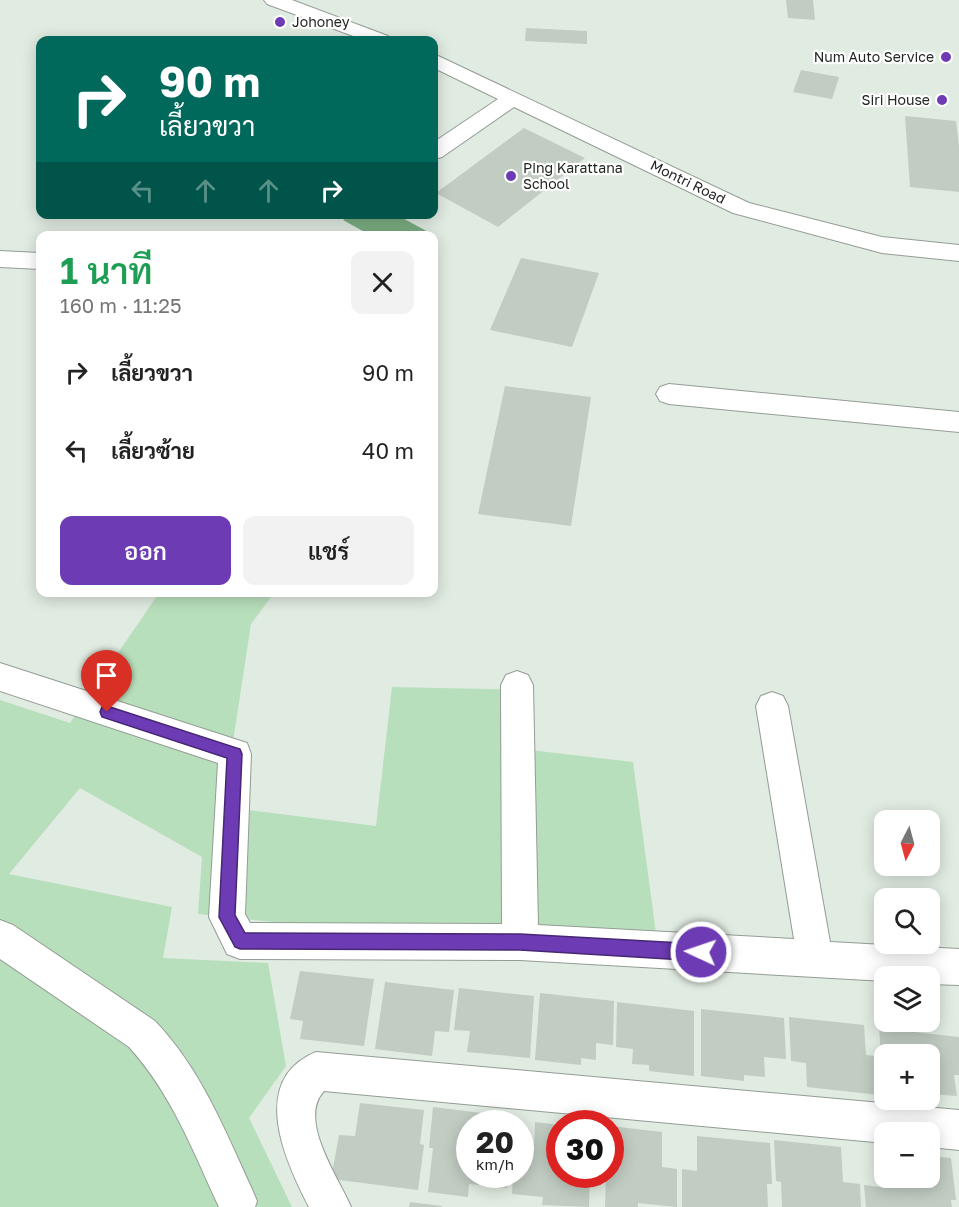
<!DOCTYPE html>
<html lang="th">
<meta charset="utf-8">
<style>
body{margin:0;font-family:"Golos Text",Sarabun,sans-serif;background:#f2f2f2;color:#222;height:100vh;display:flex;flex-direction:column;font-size:22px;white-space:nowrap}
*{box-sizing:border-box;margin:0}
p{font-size:20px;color:#767676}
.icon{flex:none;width:33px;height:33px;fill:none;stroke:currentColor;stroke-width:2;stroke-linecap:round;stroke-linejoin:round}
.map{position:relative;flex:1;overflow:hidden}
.drawer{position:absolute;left:36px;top:231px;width:402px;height:366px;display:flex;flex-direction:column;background:#fff;border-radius:12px;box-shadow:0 3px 15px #0003}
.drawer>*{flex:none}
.top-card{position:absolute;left:36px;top:36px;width:402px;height:183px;border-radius:12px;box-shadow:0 3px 15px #0003;background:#00695c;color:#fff;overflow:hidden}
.needle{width:39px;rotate:186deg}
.buttons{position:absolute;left:874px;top:810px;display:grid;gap:12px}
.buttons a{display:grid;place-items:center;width:66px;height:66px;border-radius:12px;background:#fff;box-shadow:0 3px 15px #0003;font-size:30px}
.speed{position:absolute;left:456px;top:1110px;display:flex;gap:12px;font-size:30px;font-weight:700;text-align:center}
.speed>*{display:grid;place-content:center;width:78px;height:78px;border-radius:50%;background:#fff;box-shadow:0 3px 15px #0003;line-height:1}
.speed small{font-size:15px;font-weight:400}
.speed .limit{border:9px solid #d22;background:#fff;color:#111}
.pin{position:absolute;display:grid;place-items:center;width:51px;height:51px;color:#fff;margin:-62px -26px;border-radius:50% 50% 50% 0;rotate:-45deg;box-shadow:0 0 6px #0007}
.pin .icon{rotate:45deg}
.me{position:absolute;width:66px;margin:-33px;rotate:273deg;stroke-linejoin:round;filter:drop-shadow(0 0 4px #0008)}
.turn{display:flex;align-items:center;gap:21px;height:126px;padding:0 24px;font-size:27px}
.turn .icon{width:78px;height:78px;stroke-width:2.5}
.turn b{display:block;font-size:42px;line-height:51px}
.lanes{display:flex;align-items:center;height:57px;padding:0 24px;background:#0003;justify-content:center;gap:30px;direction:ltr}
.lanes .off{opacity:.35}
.round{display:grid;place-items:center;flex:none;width:63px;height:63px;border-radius:12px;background:#f2f2f2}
.head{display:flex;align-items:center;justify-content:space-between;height:102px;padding:0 24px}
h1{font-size:36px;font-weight:600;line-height:45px;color:#1e9e55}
.primary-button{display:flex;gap:12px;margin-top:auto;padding:12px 24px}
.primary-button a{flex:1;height:69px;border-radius:12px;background:#6d3bb3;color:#fff;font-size:24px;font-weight:600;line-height:69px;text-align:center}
.primary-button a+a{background:#f2f2f2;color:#222}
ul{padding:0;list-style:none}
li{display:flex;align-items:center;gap:18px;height:78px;padding:0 24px}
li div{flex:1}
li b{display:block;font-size:22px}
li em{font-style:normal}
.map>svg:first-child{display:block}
.green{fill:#b8dfbc}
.water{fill:#7bae82}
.building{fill:#c1ccc2}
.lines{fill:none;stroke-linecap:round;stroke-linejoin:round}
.minor-casing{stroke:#939d94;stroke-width:2}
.minor{fill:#fff;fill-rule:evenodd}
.route{fill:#6d3bb3;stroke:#472674;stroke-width:1.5}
.poi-dot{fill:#6d3bb3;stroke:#fff;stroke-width:2}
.labels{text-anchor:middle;stroke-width:4.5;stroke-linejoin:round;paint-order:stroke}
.far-poi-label{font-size:14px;fill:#232723;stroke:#fff;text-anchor:start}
.far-street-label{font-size:14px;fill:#232723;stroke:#fff}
</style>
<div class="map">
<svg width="959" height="1207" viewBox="0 0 959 1207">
<rect width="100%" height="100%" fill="#e0ebe1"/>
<path class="green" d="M159 593H274L251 624 223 807 376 826 392 687 532 690 530 750 633 762 660 963 198 914 202 857 80 788 9 874 172 907 163 958 268 963 286 1066 249 1118 292 1207H0V700L70 723Z"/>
<path class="water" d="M351 215H397L432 234 370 235 343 220Z"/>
<path class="building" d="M786 0H813L815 20 788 18Z
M526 28 587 31V44L525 41Z
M801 70 839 77 832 99 793 92Z
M905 116 956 121 959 146V192L910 187Z
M524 128 585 158 498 227 436 193Z
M521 258 599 273 572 347 490 330Z
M505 386 591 397 571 526 478 514Z
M300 971 374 979 364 1046 300 1039 303 1021 290 1019Z
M385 982 454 990 449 1032 435 1031 432 1056 375 1049Z
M459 988 534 996 530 1058 467 1052 470 1031 454 1030Z
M540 993 614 1001 613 1045 596 1043V1060L581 1058V1065L535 1060Z
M617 1002 694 1011V1076L649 1071V1065L632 1064 633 1049 616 1047Z
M701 1009 784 1018 786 1059 764 1057 765 1077 744 1075V1081L701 1076Z
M789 1017 864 1025 866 1055 875 1056 879 1095 807 1087 806 1063 791 1061Z
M879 1028 959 1037V1075H954L957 1096 930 1094V1054H885L883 1082Z
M360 1103 424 1110 420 1144 424 1145 418 1190 331 1179 339 1135 355 1136Z
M433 1107 498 1115 497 1124H470V1174H508L507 1188 469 1184 468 1197 428 1192 433 1148H429Z
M535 1122 560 1125V1174H590L589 1207 542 1205 543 1197 512 1194 513 1174H520V1150L534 1151Z
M610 1126 662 1132V1167L677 1169V1207L638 1203V1207H605L606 1174H610Z
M697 1136 770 1143 772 1184H767L768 1207H682V1169L697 1171Z
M774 1140 841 1147 843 1182 860 1184 861 1207H782L781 1182 776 1181Z
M876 1151 885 1152V1178H930V1156L951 1158 956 1200H951L952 1207H866L864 1185 880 1187Z
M410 1202 442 1206V1207H409Z"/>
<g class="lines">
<defs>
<path id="minor" d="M264 0H292L388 36 391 40H364L267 4Z
M434 54 749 203 882 237 959 245V261L882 253 733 213 514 107 442 157 434 159V142L498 99 434 68Z
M0 251 40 253V269L0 267Z
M669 384 959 412V432L669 404 660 401 656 394 660 387Z
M0 663 247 743 251 754 245 914 250 923 502 924 501 685 506 675 517 671 528 675 533 685 538 925 794 939 756 706 761 696 772 692 783 696 788 706 830 942 959 949V985L930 984V976H885V981L520 960 240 959 227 954 209 917 218 763 0 691Z
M0 920 13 925 155 1021C200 1068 224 1128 251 1187L257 1201 255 1207H219C193 1151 171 1093 129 1047L0 959Z
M316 1052 959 1110V1150L930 1147V1132H885V1143L324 1091C297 1120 339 1178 351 1207H309C285 1161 248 1080 316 1052Z"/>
</defs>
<use href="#minor" class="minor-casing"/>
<use href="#minor" class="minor"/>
</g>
<path class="route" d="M107 706 240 749 242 754 235 915 245 933 520 934 701 944 707 947 709 952 707 958 701 961 520 950 240 949 235 947 219 917 227 758 102 717 100 712 102 707Z"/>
<g class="poi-dot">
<circle cx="280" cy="22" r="6"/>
<circle cx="946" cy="57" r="6"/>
<circle cx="942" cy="100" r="6"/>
<circle cx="511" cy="176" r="6"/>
</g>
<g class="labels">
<g class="far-poi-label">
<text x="292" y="27">Johoney</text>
<text x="934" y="62" text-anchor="end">Num Auto Service</text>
<text x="930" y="105" text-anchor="end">Siri House</text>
<text x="523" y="173">Ping Karattana<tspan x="523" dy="16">School</tspan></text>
</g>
<g class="far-street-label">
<text transform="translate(688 182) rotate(26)" y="5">Montri Road</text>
</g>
</g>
</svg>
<div class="buttons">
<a><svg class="needle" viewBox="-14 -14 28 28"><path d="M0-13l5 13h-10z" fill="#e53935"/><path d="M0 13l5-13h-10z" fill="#767676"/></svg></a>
<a><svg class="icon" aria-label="search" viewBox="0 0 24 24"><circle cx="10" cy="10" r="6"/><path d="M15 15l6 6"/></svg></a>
<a><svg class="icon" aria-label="layers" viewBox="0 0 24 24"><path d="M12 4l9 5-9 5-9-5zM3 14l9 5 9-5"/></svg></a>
<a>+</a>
<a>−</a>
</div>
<div class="speed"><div>20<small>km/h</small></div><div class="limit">30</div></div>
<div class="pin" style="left:107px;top:712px;background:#d93025"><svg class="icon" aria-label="arrive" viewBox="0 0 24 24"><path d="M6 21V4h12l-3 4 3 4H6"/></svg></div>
<svg class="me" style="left:701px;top:952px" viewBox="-20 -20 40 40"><circle r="17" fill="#6d3bb3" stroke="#fff" stroke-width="3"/><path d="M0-11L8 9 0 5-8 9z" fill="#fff"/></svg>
<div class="top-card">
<div class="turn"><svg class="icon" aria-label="right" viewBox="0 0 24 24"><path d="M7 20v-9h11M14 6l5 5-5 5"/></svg><div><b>90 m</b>เลี้ยวขวา</div></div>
<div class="lanes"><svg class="icon off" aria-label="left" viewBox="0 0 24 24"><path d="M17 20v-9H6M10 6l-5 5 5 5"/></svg><svg class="icon off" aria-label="ahead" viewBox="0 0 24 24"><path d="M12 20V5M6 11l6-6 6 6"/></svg><svg class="icon off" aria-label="ahead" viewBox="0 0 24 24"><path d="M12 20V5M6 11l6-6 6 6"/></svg><svg class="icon" aria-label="right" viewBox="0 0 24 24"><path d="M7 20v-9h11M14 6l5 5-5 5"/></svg></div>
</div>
<section class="drawer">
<div class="head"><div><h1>1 นาที</h1><p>160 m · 11:25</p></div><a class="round"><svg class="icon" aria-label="close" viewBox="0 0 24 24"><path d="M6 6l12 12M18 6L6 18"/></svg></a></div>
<ul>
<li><svg class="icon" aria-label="right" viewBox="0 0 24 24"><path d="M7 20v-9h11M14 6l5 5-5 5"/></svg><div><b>เลี้ยวขวา</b></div><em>90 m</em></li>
<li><svg class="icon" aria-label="left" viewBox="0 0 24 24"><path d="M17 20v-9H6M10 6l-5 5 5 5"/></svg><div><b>เลี้ยวซ้าย</b></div><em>40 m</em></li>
</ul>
<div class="primary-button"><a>ออก</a><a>แชร์</a></div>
</section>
</div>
